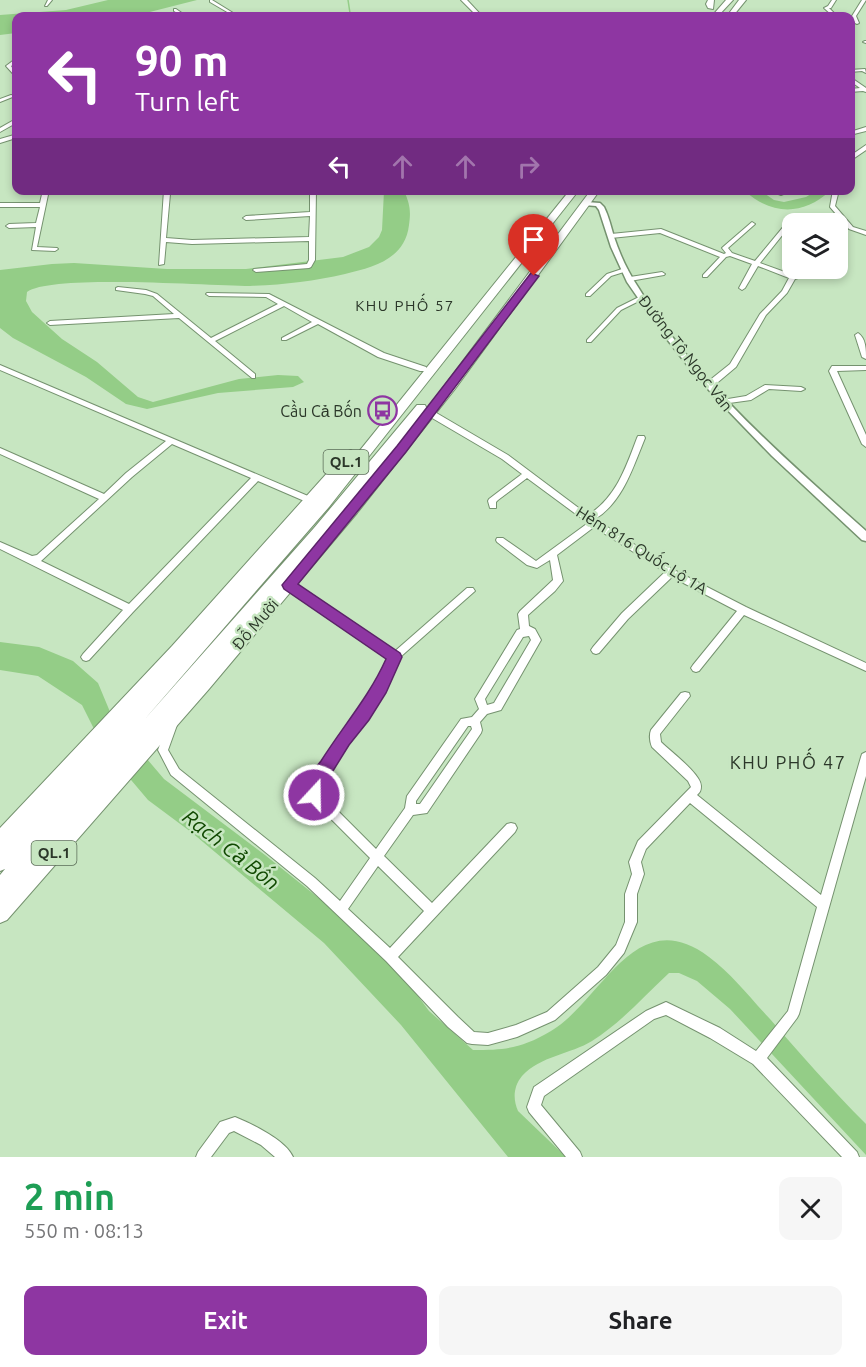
<!DOCTYPE html>
<meta charset="utf-8">
<style>
body{margin:0;font-family:Ubuntu,sans-serif;background:#f6f6f6;color:#202124;height:100vh;display:flex;flex-direction:column;font-size:22px;white-space:nowrap}
*{box-sizing:border-box;margin:0}
p{font-size:20px;color:#757577}
.icon{flex:none;width:33px;height:33px;fill:none;stroke:currentColor;stroke-width:2;stroke-linecap:round;stroke-linejoin:round}
.map{position:relative;height:1157px;overflow:hidden}
.side{display:flex;flex-direction:column;background:#fff;flex:1}
.side>*{flex:none}
.guide{position:absolute;left:12px;top:12px;width:843px;height:183px;border-radius:12px;box-shadow:0 3px 9px #0003;background:#8e36a2;color:#fff;overflow:hidden}
.controls{position:absolute;left:782px;top:213px;display:grid;gap:12px}
.controls a{display:grid;place-items:center;width:66px;height:66px;border-radius:12px;background:#fff;box-shadow:0 3px 9px #0003;font-size:30px}
.pin{position:absolute;display:grid;place-items:center;width:51px;height:51px;color:#fff;margin:-62px -26px;border-radius:50% 50% 50% 0;rotate:-45deg;box-shadow:0 0 6px #0007}
.pin .icon{rotate:45deg}
.me{position:absolute;width:66px;margin:-33px;rotate:21deg;stroke-linejoin:round;filter:drop-shadow(0 0 4px #0008)}
.turn{display:flex;align-items:center;gap:21px;height:126px;padding:0 24px;font-size:27px}
.turn .icon{width:78px;height:78px;stroke-width:2.5}
.turn b{display:block;font-size:42px;line-height:51px}
.lanes{display:flex;align-items:center;height:57px;padding:0 24px;background:#0003;justify-content:center;gap:30px;direction:ltr}
.lanes .off{opacity:.35}
.round{display:grid;place-items:center;flex:none;width:63px;height:63px;border-radius:12px;background:#f6f6f6}
.summary{display:flex;align-items:center;justify-content:space-between;height:102px;padding:0 24px}
h1{font-size:36px;font-weight:600;line-height:45px;color:#1e9e55}
.primary-button{display:flex;gap:12px;margin-top:auto;padding:12px 24px}
.primary-button a{flex:1;height:69px;border-radius:12px;background:#8e36a2;color:#fff;font-size:24px;font-weight:600;line-height:69px;text-align:center}
.primary-button a+a{background:#f6f6f6;color:#202124}
.map>svg:first-child{display:block}
.water{fill:#94cd87}
.lines{fill:none;stroke-linecap:round;stroke-linejoin:round}
.stream{stroke:#94cd87;stroke-width:1.5}
.minor-casing{stroke:#75926f;stroke-width:2}
.tertiary-casing{stroke:#75926f;stroke-width:3}
.secondary-casing{stroke:#75926f;stroke-width:2}
.trunk-casing{stroke:#75926f;stroke-width:2}
.minor{fill:#fff;fill-rule:evenodd}
.tertiary{fill:#fff;fill-rule:evenodd}
.secondary{fill:#fff;fill-rule:evenodd}
.trunk{fill:#fff;fill-rule:evenodd}
.route{fill:#8e36a2;stroke:#5c2369;stroke-width:1.5}
.labels{text-anchor:middle;stroke-width:5;stroke-linejoin:round;paint-order:stroke}
.far-neighbourhood-label{font-size:15px;letter-spacing:1.5px;fill:#2b3729;stroke:#c7e6c1}
.shield{fill:#c7e6c1;stroke:#5a6c57;stroke-width:1.5}
.shield-label{font-size:15px;font-weight:bold;fill:#2b3729}
.street-label{font-size:16px;fill:#2b3729;stroke:#c7e6c1}
.poi-label{font-size:16px;fill:#2b3729;stroke:#c7e6c1;text-anchor:end}
.neighbourhood-label{font-size:18px;letter-spacing:1.5px;fill:#2b3729;stroke:#c7e6c1}
.near-water-label{font-size:21px;font-style:italic;fill:#104900;stroke:#c7e6c1}
</style>
<div class="map">
<svg width="866" height="1157" viewBox="0 0 866 1157">
<rect width="100%" height="100%" fill="#c7e6c1"/>
<path class="water" d="M108 0H197L134 16H16V33L0 35V15L66 10Z
M384 191H404C410 204 411 211 409 225 405 259 374 267 345 274 314 281 283 285 250 286 209 286 52 274 27 292L26 301 32 312 62 339 97 362 138 397 153 402 239 379 278 375 298 376 304 382 293 387 218 393 147 409 126 404 86 377 13 338 0 328V270L52 264 74 263 167 269H246L343 257 369 247 379 237 382 230Z
M745 191H761L774 200 784 202 806 197 816 191H830C803 216 771 215 745 191Z
M0 642 39 647 73 661 98 683 113 719 164 779 265 855 346 920 404 977 429 1011 473 1050C507 1050 522 1048 551 1031 602 1001 635 901 709 957 732 974 751 999 770 1019 801 1055 832 1090 866 1124V1155L730 1009 697 981 679 973H669C644 996 622 1022 592 1041 571 1054 540 1056 522 1076 513 1087 513 1100 518 1111L566 1157H508L401 1025 324 943 191 832 148 800 126 774 94 729 82 705 38 676 0 670Z"/>
<g class="lines">
<path class="stream" d="M348 0 350 13"/>
<defs>
<path id="minor" d="M48 0H52L47 6H45Z
M210 0H212L238 16H234L210 2Z
M832 0H836L831 8H829L837 16H833L824 8 828 6Z
M862 0H866L856 16 859 23 857 24 855 23 852 16Z
M174 9H176L186 16H182L174 11Z
M865 41H866V43L863 42Z
M14 60H16V63L11 66 16 74V77L6 66Z
M865 69 866 73 862 71 850 72V70Z
M850 77 866 88V92L863 91 850 92V89L860 88 850 81Z
M11 95 15 96 0 102V99Z
M14 120H16V123L0 132V128Z
M866 127V131L850 135V132Z
M14 135H16V138L0 143V139Z
M866 145V150L850 161V156Z
M43 190H49L37 247 57 248 58 249 55 251 32 250 36 227 9 228 6 226 9 224 36 223 40 207H0V203H40Z
M164 190H199L170 194 166 238 192 240 309 237 310 216 246 220 243 218 246 216 310 212V190H316L315 260 311 267 309 268 256 272 253 270 254 269 307 264 309 260V241L192 244 166 242 164 264 159 265Z
M768 190H793L781 195Z
M833 190H839L835 206 853 227 866 231V235L849 229 830 207Z
M752 222 755 224 754 225 728 248 732 253 755 261 784 226H788V228L760 263 793 275 797 274 801 268H808L801 277 795 279 787 293 766 315 736 367 711 388H705V384L730 364 760 314 782 291 789 278 758 266 745 288 742 290 739 288 752 264 730 256 726 257 707 277H703V275L720 257 660 233 611 238 608 236 611 234 661 229 724 254 726 253 722 248 723 247Z
M625 268 628 270 627 271 611 276 590 296H586V294L607 274Z
M662 272 665 274 664 275 630 281 627 279 630 277Z
M118 287 146 290 157 294 211 338 278 304 266 297 209 296 206 294 207 293 269 294 384 353 426 367 427 369 426 371H420L378 357 318 324 286 340H282V338L312 322 284 306 215 341 255 374V378H252L179 318 50 325 47 323 50 321 174 314 153 296 145 294 116 290V288Z
M641 296 644 298 643 299 621 310 591 342H587V340L617 308Z
M858 333C866 338 866 350 866 359L862 357 855 335Z
M0 365 315 499 316 501 315 503H309L258 481 133 612 89 660 86 661 83 660 81 657 83 654 123 610 0 549V542L32 556 37 555 99 499 0 454V448L104 494 126 473 166 441 0 370ZM172 444 251 478 129 604 41 561 132 477Z
M832 366H866V370L837 371 866 435V447L862 444 829 371Z
M765 385 801 387 805 389 801 391 769 389 751 400 722 404 718 402 722 400 746 396Z
M427 411H433L508 455 588 515C616 498 626 467 637 438L638 436H644L645 438C633 467 623 502 595 519L674 570 746 607 866 663V671L744 615 699 671 696 672 693 671 691 668 693 665 737 611 672 577 628 619 599 653 596 654 593 653 591 650 593 647 622 613 665 572 594 527 557 555 563 581 555 591 528 615 529 626 535 629 541 640 501 710 487 714 480 722 482 730 481 733 427 813 413 815 384 856 432 903 507 824 511 823 515 824 517 828 515 832 398 957 458 1017 474 1032 488 1033 516 1025 547 1012 598 967 616 945 625 922V894L632 874 629 862 638 841 691 787 688 781 652 747C650 742 649 735 651 730L681 693 685 692 689 693 690 696 660 734 661 742C670 751 701 774 701 786 701 791 700 792 697 795L821 895 861 757 862 754 866 752V776L799 1014 797 1018 767 1058 857 1152 859 1157H842L753 1064 710 1038 666 1015 654 1019 544 1096 541 1105 580 1152 582 1157H566L529 1112 527 1107 534 1087 646 1011 666 1002 720 1028 756 1051 788 1011 817 907 690 803 646 849 641 862 644 874 637 894V922L624 953 606 975 555 1020 517 1037 488 1045 472 1044 467 1043 448 1027 386 961 307 886 171 775 158 750 168 722 172 720 176 722 177 725 168 750 179 769 315 878 340 901 370 858 313 801C305 787 306 780 318 771L377 687 389 658 286 588 284 585 286 582 289 581 394 652 467 588H473L475 591 398 659 385 692 326 777 319 783V791L322 795 376 849 405 808 407 796 461 719 472 717 479 709 475 699 517 630 520 629 518 614 520 611 553 580 550 560 537 568 527 565 497 542 496 540 497 538H503L536 561 588 523 527 478 498 500 496 502V508H490L488 501 489 499 522 474 502 459 427 415ZM529 636 531 640 494 703 487 705 485 699 523 637ZM468 726H471L472 729 420 804H416V801ZM378 866 424 911 390 948 348 909Z
M235 1117C252 1124 286 1140 293 1157H275L261 1145 234 1131 229 1133 211 1157H196L198 1152 220 1122Z"/>
<path id="tertiary" d="M586 202 600 203 604 207C609 217 611 227 614 237 620 255 628 272 638 287 696 382 784 458 866 531V541L862 540 772 456 715 397 688 366 663 334 627 282 611 247 599 210 596 206 584 205 583 204Z"/>
<path id="secondary" d="M461 0H467L482 16H477Z"/>
<path id="trunk" d="M708 0H714L713 9 708 8 706 4Z
M726 0H733L718 16H712Z
M739 0H746L733 16H727Z
M570 190H579L329 507 144 720 314 528 417 405H425L427 409 591 190H600L455 389 357 513 209 689 7 920 0 923V875L5 869 0 871V828L172 646 346 452 351 450 357 454Z"/>
</defs>
<use href="#minor" class="minor-casing"/>
<use href="#tertiary" class="tertiary-casing"/>
<use href="#secondary" class="secondary-casing"/>
<use href="#trunk" class="trunk-casing"/>
<use href="#minor" class="minor"/>
<use href="#tertiary" class="tertiary"/>
<use href="#secondary" class="secondary"/>
<use href="#trunk" class="trunk"/>
</g>
<path class="route" d="M531 273 539 276 406 452 298 584 400 653 402 657 386 693 369 720 349 745 328 779 322 784V795L320 801 314 803 308 801C306 795 304 785 306 778 309 772 317 767 321 761 343 726 369 697 386 659L284 589 282 585 397 446Z"/>
<defs>
<symbol id="bus-ring" viewBox="-11 -11 22 22"><circle r="9.5" fill="#c7e6c1" stroke="#8e36a2" stroke-width="1.5"/><path d="M-5-6H5V4H4V6H2V4H-2V6H-4V4H-5ZM-3.5-4V0h7V-4ZM-3.5 1.2v1.5H-2V1.2ZM2 1.2v1.5H3.5V1.2Z" fill="#8e36a2"/></symbol>
</defs>
<g fill-rule="evenodd">
<use href="#bus-ring" x="366" y="394" width="33" height="33"/>
</g>
<g class="labels">
<g class="far-neighbourhood-label">
<text x="405" y="311">KHU PHỐ 57</text>
</g>
<g class="shield">
<rect x="323.5" y="450" width="45" height="24" rx="4.5"/>
<rect x="31.5" y="841" width="45" height="24" rx="4.5"/>
</g>
<g class="shield-label">
<text x="346" y="467">QL.1</text>
<text x="54" y="858">QL.1</text>
</g>
<g class="street-label">
<text transform="translate(686 353) rotate(52)" y="6">Đường Tô Ngọc Vân</text>
<text transform="translate(642 550) rotate(32)" y="6">Hẻm 816 Quốc Lộ 1A</text>
<text transform="translate(255 624) rotate(-49)" y="6">Đỗ Mười</text>
</g>
<g class="poi-label">
<text x="362" y="417">Cầu Cả Bốn</text>
</g>
<g class="neighbourhood-label">
<text x="788" y="769">KHU PHỐ 47</text>
</g>
<g class="near-water-label">
<text transform="translate(231 850) rotate(38)" y="7">Rạch Cả Bốn</text>
</g>
</g>
</svg>
<div class="controls">
<a><svg class="icon" aria-label="layers" viewBox="0 0 24 24"><path d="M12 4l9 5-9 5-9-5zM3 14l9 5 9-5"/></svg></a>
</div>
<div class="pin" style="left:534px;top:276px;background:#d93025"><svg class="icon" aria-label="arrive" viewBox="0 0 24 24"><path d="M6 21V4h12l-3 4 3 4H6"/></svg></div>
<svg class="me" style="left:314px;top:795px" viewBox="-20 -20 40 40"><circle r="17" fill="#8e36a2" stroke="#fff" stroke-width="3"/><path d="M0-11L8 9 0 5-8 9z" fill="#fff"/></svg>
<div class="guide">
<div class="turn"><svg class="icon" aria-label="left" viewBox="0 0 24 24"><path d="M17 20v-9H6M10 6l-5 5 5 5"/></svg><div><b>90 m</b>Turn left</div></div>
<div class="lanes"><svg class="icon" aria-label="left" viewBox="0 0 24 24"><path d="M17 20v-9H6M10 6l-5 5 5 5"/></svg><svg class="icon off" aria-label="ahead" viewBox="0 0 24 24"><path d="M12 20V5M6 11l6-6 6 6"/></svg><svg class="icon off" aria-label="ahead" viewBox="0 0 24 24"><path d="M12 20V5M6 11l6-6 6 6"/></svg><svg class="icon off" aria-label="right" viewBox="0 0 24 24"><path d="M7 20v-9h11M14 6l5 5-5 5"/></svg></div>
</div>
</div>
<section class="side">
<div class="summary"><div><h1>2 min</h1><p>550 m · 08:13</p></div><a class="round"><svg class="icon" aria-label="close" viewBox="0 0 24 24"><path d="M6 6l12 12M18 6L6 18"/></svg></a></div>
<div class="primary-button"><a>Exit</a><a>Share</a></div>
</section>
